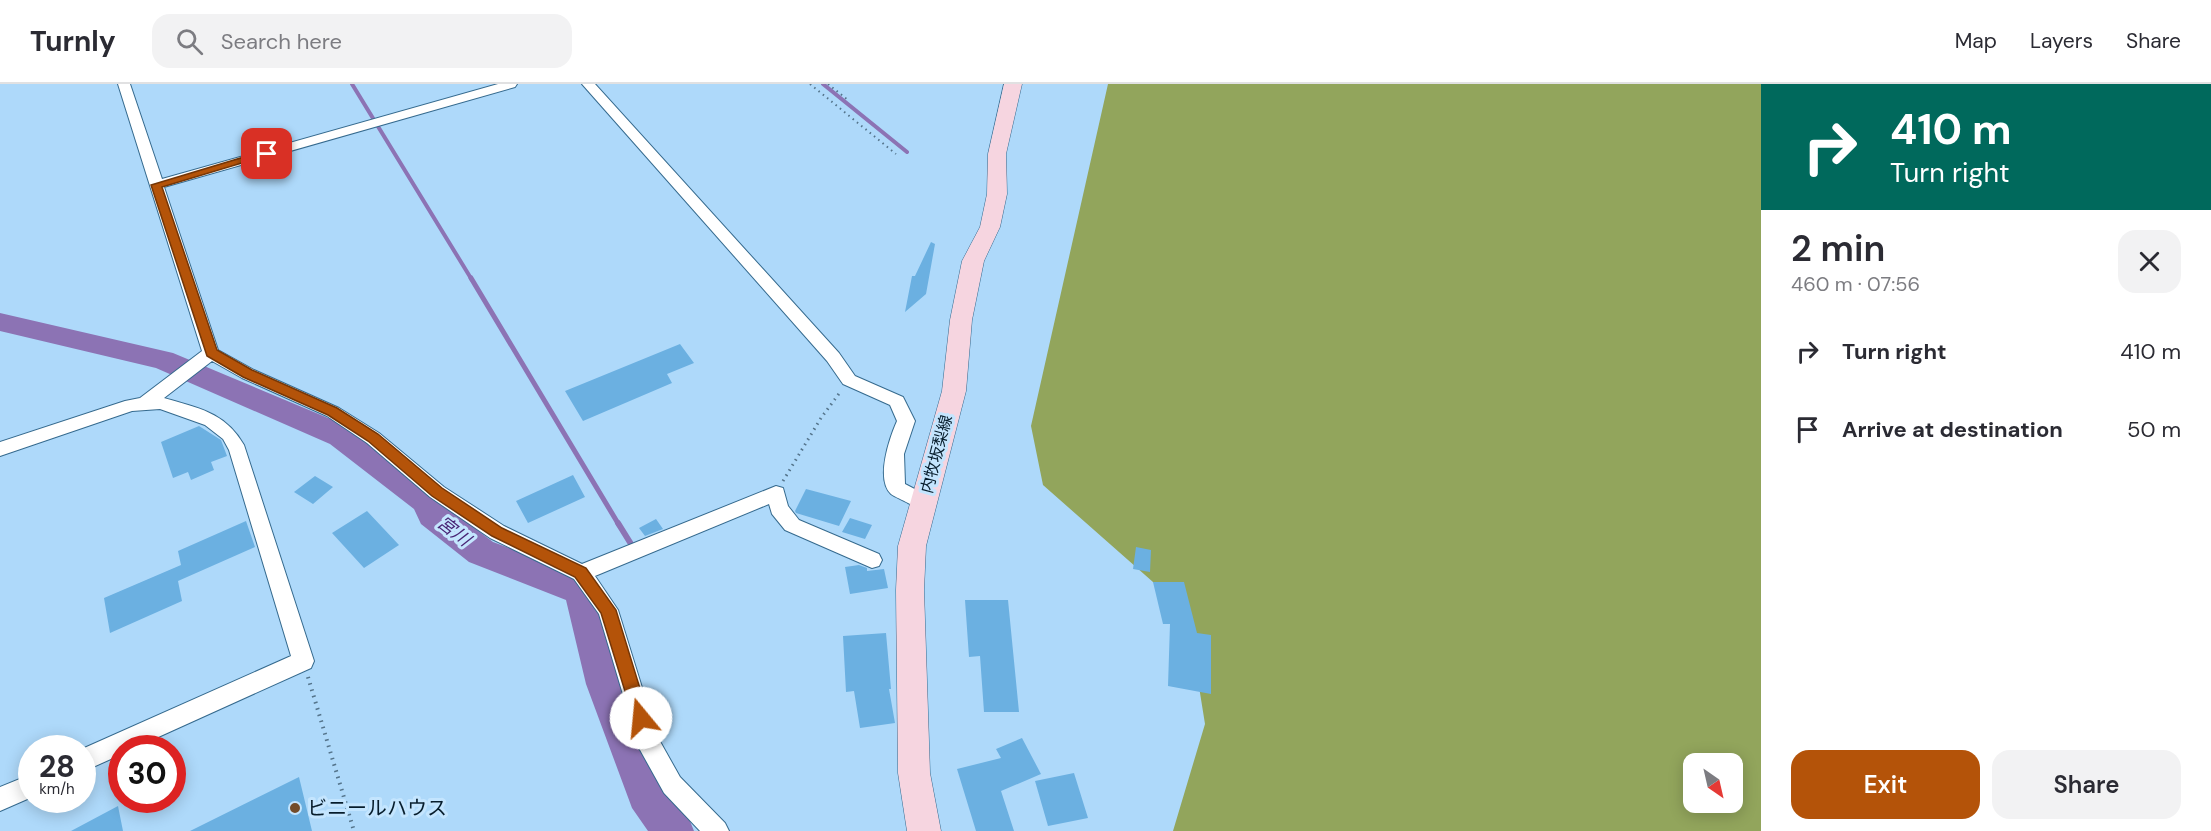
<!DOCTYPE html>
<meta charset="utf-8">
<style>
body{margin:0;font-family:"DM Sans","Noto Sans JP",sans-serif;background:#f2f2f3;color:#2b2b33;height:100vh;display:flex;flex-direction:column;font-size:22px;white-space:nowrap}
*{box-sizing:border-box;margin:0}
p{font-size:20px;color:#7c7c81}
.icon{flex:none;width:33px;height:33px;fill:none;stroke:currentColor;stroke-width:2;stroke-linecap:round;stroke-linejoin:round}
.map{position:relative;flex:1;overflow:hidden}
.details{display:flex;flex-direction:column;background:#fff;width:450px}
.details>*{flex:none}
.top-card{background:#00695c;color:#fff;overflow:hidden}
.needle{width:39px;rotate:146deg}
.buttons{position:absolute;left:1683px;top:669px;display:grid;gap:12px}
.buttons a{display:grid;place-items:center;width:60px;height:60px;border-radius:12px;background:#fff;box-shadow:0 3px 15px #0003;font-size:30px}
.speed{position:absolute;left:18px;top:651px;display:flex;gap:12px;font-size:30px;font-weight:700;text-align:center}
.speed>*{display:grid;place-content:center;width:78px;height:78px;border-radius:50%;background:#fff;box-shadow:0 3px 15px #0003;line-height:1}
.speed small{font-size:15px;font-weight:400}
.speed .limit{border:9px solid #d22;background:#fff;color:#111}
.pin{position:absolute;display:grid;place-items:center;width:51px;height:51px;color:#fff;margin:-26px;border-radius:12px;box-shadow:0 3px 9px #0006}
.me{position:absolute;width:66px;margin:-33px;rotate:343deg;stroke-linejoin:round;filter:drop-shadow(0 0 4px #0008)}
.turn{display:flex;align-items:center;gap:21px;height:126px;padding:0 30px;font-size:27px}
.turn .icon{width:78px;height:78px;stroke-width:2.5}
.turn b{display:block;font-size:42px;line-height:51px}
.round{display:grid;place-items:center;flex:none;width:63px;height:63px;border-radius:18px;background:#f2f2f3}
.summary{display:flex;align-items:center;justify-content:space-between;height:102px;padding:0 30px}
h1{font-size:36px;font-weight:600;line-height:45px}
.primary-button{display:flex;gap:12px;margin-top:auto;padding:12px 30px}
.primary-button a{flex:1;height:69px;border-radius:18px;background:#b45309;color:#fff;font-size:24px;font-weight:600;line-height:69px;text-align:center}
.primary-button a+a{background:#f2f2f3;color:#2b2b33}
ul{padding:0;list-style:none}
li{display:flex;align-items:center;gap:18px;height:78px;padding:0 30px}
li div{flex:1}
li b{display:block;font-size:22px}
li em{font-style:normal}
header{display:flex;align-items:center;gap:36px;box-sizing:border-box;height:84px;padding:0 30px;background:#fff;border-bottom:2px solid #e1e1e2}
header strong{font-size:28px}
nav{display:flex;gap:33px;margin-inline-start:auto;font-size:21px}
.search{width:420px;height:54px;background:#f2f2f3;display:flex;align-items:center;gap:15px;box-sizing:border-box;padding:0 21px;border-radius:18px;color:#7c7c81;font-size:22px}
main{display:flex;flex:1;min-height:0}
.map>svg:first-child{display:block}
.forest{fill:#92a55c;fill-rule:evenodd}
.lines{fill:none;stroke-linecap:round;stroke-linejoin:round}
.stream-far2{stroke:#8c73b4;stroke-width:4}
.stream-far1{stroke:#8c73b4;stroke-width:5}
.stream{stroke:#8c73b4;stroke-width:6}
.river{fill:#8c73b4;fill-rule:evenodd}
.building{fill:#6bb0e1}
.minor-casing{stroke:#356a8e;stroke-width:2}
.secondary-casing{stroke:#356a8e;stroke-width:1}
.path-far2{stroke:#54748b;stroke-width:2;stroke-dasharray:1.5 4;stroke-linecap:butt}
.path-far1{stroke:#54748b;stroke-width:3;stroke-dasharray:1.5 4.5;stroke-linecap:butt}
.path{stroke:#54748b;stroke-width:4;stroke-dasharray:1.5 5;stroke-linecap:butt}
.minor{fill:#fff;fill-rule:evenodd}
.secondary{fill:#f6d5e0;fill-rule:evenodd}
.route{fill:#b45309;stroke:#753606;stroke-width:1.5}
.poi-dot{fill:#734c2a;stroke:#c4e5fe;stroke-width:2}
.labels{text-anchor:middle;stroke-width:6;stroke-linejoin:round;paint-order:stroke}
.street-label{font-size:16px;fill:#071d2c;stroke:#c4e5fe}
.water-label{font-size:18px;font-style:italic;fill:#482474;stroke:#c4e5fe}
.near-poi-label{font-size:20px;fill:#071d2c;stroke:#c4e5fe;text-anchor:start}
</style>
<header>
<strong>Turnly</strong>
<div class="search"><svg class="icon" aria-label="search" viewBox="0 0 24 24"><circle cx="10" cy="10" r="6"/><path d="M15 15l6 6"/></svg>Search here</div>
<nav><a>Map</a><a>Layers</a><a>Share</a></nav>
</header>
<main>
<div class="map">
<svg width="1761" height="747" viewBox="0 0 1761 747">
<rect width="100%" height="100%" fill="#aed9fa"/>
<path class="forest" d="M1108 0H1761V747H1173L1205 640 1187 528 1043 401 1031 342ZM1694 680H1732V718H1694Z"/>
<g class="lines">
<path class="stream-far2" d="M352 0 472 196
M823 0 907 68"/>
<path class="stream-far1" d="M471 194 619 441"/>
<path class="stream" d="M618 439 631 460"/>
<path class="river" d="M0 229 173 269 352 344 440 408 447 423 493 458 593 495 610 540 624 600 661 697 688 732 694 747H648L632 724 586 600 566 516 469 478 421 440 414 425 330 360 156 284 0 247Z"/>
</g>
<path class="building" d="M931 158 935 160 926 210 905 228 912 192H915Z
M680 260 694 279 667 290 672 299 583 337 565 307Z
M199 342 221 356 227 372 211 378 214 386 191 396 188 388 173 394 161 358Z
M573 391 585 413 528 439 516 417Z
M315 392 333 403 313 420 294 408Z
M806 405 851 417 839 442 796 429 795 427Z
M367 427 399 461 364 484 332 449Z
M850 434 872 441 865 455 842 448Z
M656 435 663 445 645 452 639 444Z
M246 437 255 463 178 497 182 517 110 549 104 514 181 481 178 467Z
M1136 463 1151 466 1150 488 1133 485Z
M859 481 867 484V487L884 485 888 504 850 510 845 483Z
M1153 498H1184L1197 549 1211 551V610L1168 602 1170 540H1163Z
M965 516H1008L1019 628H984L980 572 969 573Z
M886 549 891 605H889L895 639 860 644 854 607 846 608 843 552Z
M1022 654 1041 690 1001 707 1014 747H976L957 685 1001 674 996 665Z
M1074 689 1088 734 1048 742 1035 697Z
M299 693 312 747H190Z
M118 722 123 747H71Z"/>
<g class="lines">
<defs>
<path id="minor" d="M118 0H130L162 95 498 0H517L515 3 164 103 218 266 254 286 339 324 379 349 444 403 504 442 582 480 776 402 783 404 788 422 799 436 879 470 882 476 879 482 872 484 785 446 772 430 769 420 595 492 618 526 657 652 680 693 725 739 729 747H700L664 709 639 664 599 530 574 495 490 454 430 413 367 359 327 332 242 294 212 277 164 314C198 324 225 328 244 361L314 577 311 584 134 664H122V670L82 688V665L291 572 229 366 223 355 205 341 160 325 132 327 0 372V358L125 317 140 314 202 267Z
M582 0H595L839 269 855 292 903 313 915 337 904 370 905 400 930 413 932 418 930 423C921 426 916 423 908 419 903 416 895 413 891 410 875 395 890 353 897 337L890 321 843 300 827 277Z
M32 690V713L0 727V703Z"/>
<path id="secondary" d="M1004 0H1022L1006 70 1007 110 1000 143 984 177 972 236 966 307 926 462 924 506 930 689 941 747H907L898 689 896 506 898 462 942 307 950 236 962 177 980 143 987 110 988 70Z"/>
</defs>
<use href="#minor" class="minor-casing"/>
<use href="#secondary" class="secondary-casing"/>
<path class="path-far2" d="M810 0 896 70
M828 0 848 16"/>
<path class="path-far1" d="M783 397 821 334 841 307"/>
<path class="path" d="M308 593 354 747"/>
<use href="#minor" class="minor"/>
<use href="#secondary" class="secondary"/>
</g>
<path class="route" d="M264 67 272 70 162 103 217 266 252 286 337 324 378 350 442 404 502 444 586 484 616 526 649 634 647 640 641 642 635 640 601 529 575 493 492 452 432 412 368 357 328 331 243 293 207 272 151 101Z"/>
<circle class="poi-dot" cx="295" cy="724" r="6"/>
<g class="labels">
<g class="street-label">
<text transform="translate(936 370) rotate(-75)" y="6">内牧坂梨線</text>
</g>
<g class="water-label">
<text transform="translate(454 447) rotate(38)" y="6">宮川</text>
</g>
<g class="near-poi-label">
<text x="307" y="731">ビニールハウス</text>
</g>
</g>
</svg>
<div class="buttons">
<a><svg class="needle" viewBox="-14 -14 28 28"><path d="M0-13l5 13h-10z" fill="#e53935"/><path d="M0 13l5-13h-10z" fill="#7c7c81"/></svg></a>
</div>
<div class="speed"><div>28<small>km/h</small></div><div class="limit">30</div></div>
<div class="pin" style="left:267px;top:70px;background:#d93025"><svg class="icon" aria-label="arrive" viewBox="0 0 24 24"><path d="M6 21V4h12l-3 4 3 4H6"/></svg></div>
<svg class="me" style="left:641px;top:634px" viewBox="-20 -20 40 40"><circle r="19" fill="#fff"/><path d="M0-13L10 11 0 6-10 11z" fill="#b45309"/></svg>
</div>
<section class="details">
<div class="top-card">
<div class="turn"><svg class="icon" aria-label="right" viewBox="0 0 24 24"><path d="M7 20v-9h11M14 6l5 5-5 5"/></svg><div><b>410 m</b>Turn right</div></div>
</div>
<div class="summary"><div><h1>2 min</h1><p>460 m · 07:56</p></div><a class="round"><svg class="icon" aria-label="close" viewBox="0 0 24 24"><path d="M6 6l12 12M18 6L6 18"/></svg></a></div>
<ul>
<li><svg class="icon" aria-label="right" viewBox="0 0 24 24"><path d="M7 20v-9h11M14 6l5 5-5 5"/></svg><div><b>Turn right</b></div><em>410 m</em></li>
<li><svg class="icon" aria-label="arrive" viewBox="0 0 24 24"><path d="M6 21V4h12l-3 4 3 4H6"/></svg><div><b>Arrive at destination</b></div><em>50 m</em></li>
</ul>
<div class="primary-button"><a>Exit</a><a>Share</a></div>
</section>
</main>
